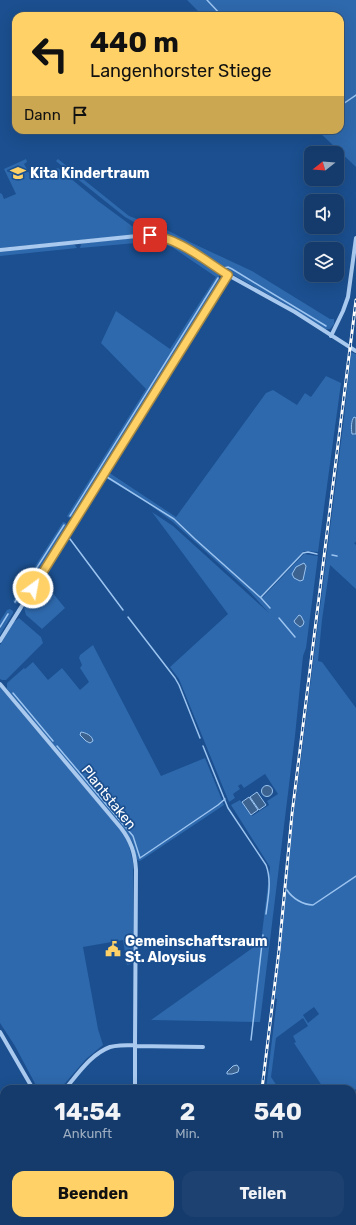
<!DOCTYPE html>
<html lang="de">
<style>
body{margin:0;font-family:Rubik,sans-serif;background:#1d4271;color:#f1f3f6;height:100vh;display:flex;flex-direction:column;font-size:15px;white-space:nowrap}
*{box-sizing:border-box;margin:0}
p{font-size:13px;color:#9dadc1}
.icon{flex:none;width:22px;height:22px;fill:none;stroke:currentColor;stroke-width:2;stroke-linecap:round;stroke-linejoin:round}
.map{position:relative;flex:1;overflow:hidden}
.details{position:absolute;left:0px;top:1085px;width:356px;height:140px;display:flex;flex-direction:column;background:#143b6b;border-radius:12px 12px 0 0;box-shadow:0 4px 16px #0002,0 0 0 1px #33557e}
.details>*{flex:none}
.banner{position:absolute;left:12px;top:12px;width:332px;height:122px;border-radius:12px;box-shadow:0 4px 16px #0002,0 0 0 1px #33557e;background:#ffd166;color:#111;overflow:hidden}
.needle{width:26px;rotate:253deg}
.buttons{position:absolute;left:304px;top:146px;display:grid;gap:8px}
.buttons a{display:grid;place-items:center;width:40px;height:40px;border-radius:8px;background:#143b6b;box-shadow:0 4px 16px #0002,0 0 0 1px #33557e;font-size:20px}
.pin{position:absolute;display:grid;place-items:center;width:34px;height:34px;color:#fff;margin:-17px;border-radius:8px;box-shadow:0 2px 6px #0006}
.me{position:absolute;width:44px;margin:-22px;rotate:32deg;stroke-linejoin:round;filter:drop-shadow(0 0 3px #0008)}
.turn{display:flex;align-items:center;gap:14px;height:84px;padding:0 12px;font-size:18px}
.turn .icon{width:52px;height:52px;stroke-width:2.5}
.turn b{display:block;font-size:28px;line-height:34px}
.then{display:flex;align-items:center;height:38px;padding:0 12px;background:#0003;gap:8px;font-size:15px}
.eta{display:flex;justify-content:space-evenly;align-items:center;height:68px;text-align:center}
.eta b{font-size:24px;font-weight:700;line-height:28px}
.primary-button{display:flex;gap:8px;margin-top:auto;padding:8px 12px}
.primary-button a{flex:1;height:46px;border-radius:12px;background:#ffd166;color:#111;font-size:16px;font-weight:700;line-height:46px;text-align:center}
.primary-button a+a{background:#1d4271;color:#f1f3f6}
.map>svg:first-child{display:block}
.green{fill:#2e69ad;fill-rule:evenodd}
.water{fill:#3c6290;stroke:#9cc4f0}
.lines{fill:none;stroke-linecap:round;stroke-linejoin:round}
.stream{stroke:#9cc4f0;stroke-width:1.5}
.minor{stroke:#a9c9ee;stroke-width:4}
.secondary{stroke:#d6e6fa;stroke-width:7}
.rail-casing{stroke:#fff;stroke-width:3}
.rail{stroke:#1b4f8f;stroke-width:1.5;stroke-dasharray:4.5;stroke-linecap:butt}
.route-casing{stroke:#a68842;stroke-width:10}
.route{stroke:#ffd166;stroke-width:7}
.labels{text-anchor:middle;stroke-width:3.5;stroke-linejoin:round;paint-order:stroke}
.poi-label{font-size:14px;font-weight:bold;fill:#fff;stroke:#1b4f8f;text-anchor:start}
.street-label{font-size:14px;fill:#fff;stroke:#1b4f8f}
</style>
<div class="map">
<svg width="356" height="1225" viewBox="0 0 356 1225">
<rect width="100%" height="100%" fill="#1b4f8f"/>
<path class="green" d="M187 0H356V167L317 130H340V16H203Z
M26 159 27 162 24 164 32 178 58 168 98 201 136 229 137 232 133 235 0 248V193L2 194 4 199 16 194 4 169Z
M58 159 129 216 165 229 194 244 252 271 330 319H334V324L330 329H325L287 305 221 268 171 237 148 230 125 217 75 177 56 161Z
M145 237 166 240 174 244 215 271 219 274V281L73 516 69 518 67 516 146 389 101 343 116 311 170 349 216 277 172 247 161 243 147 242 80 248 81 244 85 243Z
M72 244 75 245 77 248 0 256V252Z
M351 352 356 354V418L354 417C350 423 351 429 354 435L356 434V542L354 543 356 545V589L330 565 322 620 318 661 322 662 356 708V1089L352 1091V1089H324L294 1043 296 1042 293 1036 308 1026 303 1018 276 1038 271 1077 279 1089H266L277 999 275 998 292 829 344 418ZM314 1007 319 1014 308 1023 303 1015Z
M326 376 341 383 318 552 304 551 262 595 263 597 304 554 318 556 306 648 303 656 295 736 260 1022 151 1020 261 942 270 867 231 805 240 800 252 816 269 805 267 801 278 794 265 774 244 788 241 784 238 786 240 789 233 794 235 798 229 802 179 679 170 667 228 614 152 512 173 526 269 613 249 591 173 522 146 502 106 478 105 476 108 472 176 517 266 393 273 390 297 405 305 393 311 397ZM306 566 303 580 293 577 292 574Z
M63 522 66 523V529L20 603 15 604 13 601Z
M42 580 65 608 42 629 26 615 24 608 28 599Z
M10 609 13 611V613L0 635V621L7 610Z
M19 618 41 637 43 643 6 680H2L0 679V645L14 622Z
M93 645 161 776 205 758 224 805 140 861 137 860 133 843 126 832 7 689V683L24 668 25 669 33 662 48 680 62 668 80 690 89 682 80 668 82 665 79 658 80 655ZM81 732 89 735 91 742 86 741 80 735Z
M0 687 123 833 128 842 133 862 134 946 131 954V964L127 965 123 940 83 947 98 1029 103 1045 86 1059 60 1089H38L15 1046 0 1023Z
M0 1095 4 1101V1113L0 1116Z"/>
<path class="water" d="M354 417 356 418V434H352C351 428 351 421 354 417Z
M304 563 306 566 303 580 300 581 294 578 292 574 296 567Z
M299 615 301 616 304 622 303 625 300 627 295 623 294 621Z
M81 732C86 733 92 735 93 741L90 743 86 741 80 735Z
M261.5 791a5.5 5.5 0 1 1 11 0a5.5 5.5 0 1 1-11 0Z
M257 792 266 805 259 810 250 797Z
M249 797 258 810 251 815 242 802Z
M237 1065 239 1068 238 1072 232 1074H227V1072L233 1066Z"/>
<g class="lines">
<path class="stream" d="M207 0 222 16
M340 106 356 95
M224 268 228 267 232 269 326 326
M107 477 174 519 195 539 261 598 270 608
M70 516 218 278
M70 539 123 610
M332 555 337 556
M261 597 303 553 308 552 317 554
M15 602 64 525
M128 617 175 678 179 685 200 738
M279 618 295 637
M0 627 8 614
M13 693 53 741
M57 746 133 836 140 858 218 805 225 799
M203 746 228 808 266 865C272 881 268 897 266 914
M287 890C292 898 303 905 313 905L356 876
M251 1040 263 935"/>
<path class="minor" d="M0 250 137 236H157L174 241 228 275 295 312 356 351
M331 336 343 311 348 297 356 238
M0 641 228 275
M0 684 121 828C131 841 135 853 136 870L135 1045C127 1045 118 1045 110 1047 91 1054 78 1074 65 1089
M0 1032 33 1089
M135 1046 203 1047
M135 1089V1045
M86 1221 88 1225
M158 1221 160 1225
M99 1225 106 1221
M229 1225V1221"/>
<path class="secondary" d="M352 1166H356
M0 1175 4 1173"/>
<defs>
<path id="rail" d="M262 1089 279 950 292 814 356 300
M241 1225 242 1221"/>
</defs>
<use href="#rail" class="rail-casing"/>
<use href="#rail" class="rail"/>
</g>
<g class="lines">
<defs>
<path id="route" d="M33 588 228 275C204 260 179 238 150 235"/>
</defs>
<use href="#route" class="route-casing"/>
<use href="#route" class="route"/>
</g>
<defs>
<symbol id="school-bare" viewBox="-9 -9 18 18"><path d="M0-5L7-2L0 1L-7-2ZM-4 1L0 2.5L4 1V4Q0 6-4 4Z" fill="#ffd166" stroke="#1b4f8f" stroke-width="2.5" paint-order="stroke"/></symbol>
<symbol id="civic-bare" viewBox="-9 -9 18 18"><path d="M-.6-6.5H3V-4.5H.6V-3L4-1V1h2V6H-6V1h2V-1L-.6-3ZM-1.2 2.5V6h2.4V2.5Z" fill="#ffd166" stroke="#1b4f8f" stroke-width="2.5" paint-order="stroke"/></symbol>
</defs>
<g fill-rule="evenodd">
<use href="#school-bare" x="7" y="162" width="22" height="22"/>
<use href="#civic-bare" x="102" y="938" width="22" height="22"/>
</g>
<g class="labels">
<g class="poi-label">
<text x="30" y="178">Kita Kindertraum</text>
<text x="125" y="946">Gemeinschaftsraum<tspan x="125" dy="16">St. Aloysius</tspan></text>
</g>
<g class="street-label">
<text transform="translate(109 797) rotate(51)" y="5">Plantstaken</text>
</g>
</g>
</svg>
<div class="buttons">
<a><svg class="needle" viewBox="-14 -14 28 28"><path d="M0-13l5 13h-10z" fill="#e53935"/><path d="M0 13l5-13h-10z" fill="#9dadc1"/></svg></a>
<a><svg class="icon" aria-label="sound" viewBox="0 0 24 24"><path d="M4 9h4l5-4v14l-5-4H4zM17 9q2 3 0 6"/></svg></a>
<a><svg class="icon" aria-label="layers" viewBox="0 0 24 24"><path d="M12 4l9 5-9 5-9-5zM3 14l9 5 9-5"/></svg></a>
</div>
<div class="pin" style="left:150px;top:235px;background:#d93025"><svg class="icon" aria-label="arrive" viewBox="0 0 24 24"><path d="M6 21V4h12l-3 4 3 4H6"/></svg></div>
<svg class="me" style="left:33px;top:588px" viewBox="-20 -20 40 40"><circle r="17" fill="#ffd166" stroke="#fff" stroke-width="3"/><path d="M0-11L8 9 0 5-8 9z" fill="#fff"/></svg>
<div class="banner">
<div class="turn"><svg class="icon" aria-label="left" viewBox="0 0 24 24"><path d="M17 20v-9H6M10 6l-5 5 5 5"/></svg><div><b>440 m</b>Langenhorster Stiege</div></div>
<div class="then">Dann<svg class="icon" aria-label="arrive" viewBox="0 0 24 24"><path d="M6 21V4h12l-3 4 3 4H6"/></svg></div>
</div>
<section class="details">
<div class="eta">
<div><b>14:54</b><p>Ankunft</p></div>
<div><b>2</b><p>Min.</p></div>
<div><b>540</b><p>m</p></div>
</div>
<div class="primary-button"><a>Beenden</a><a>Teilen</a></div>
</section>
</div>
